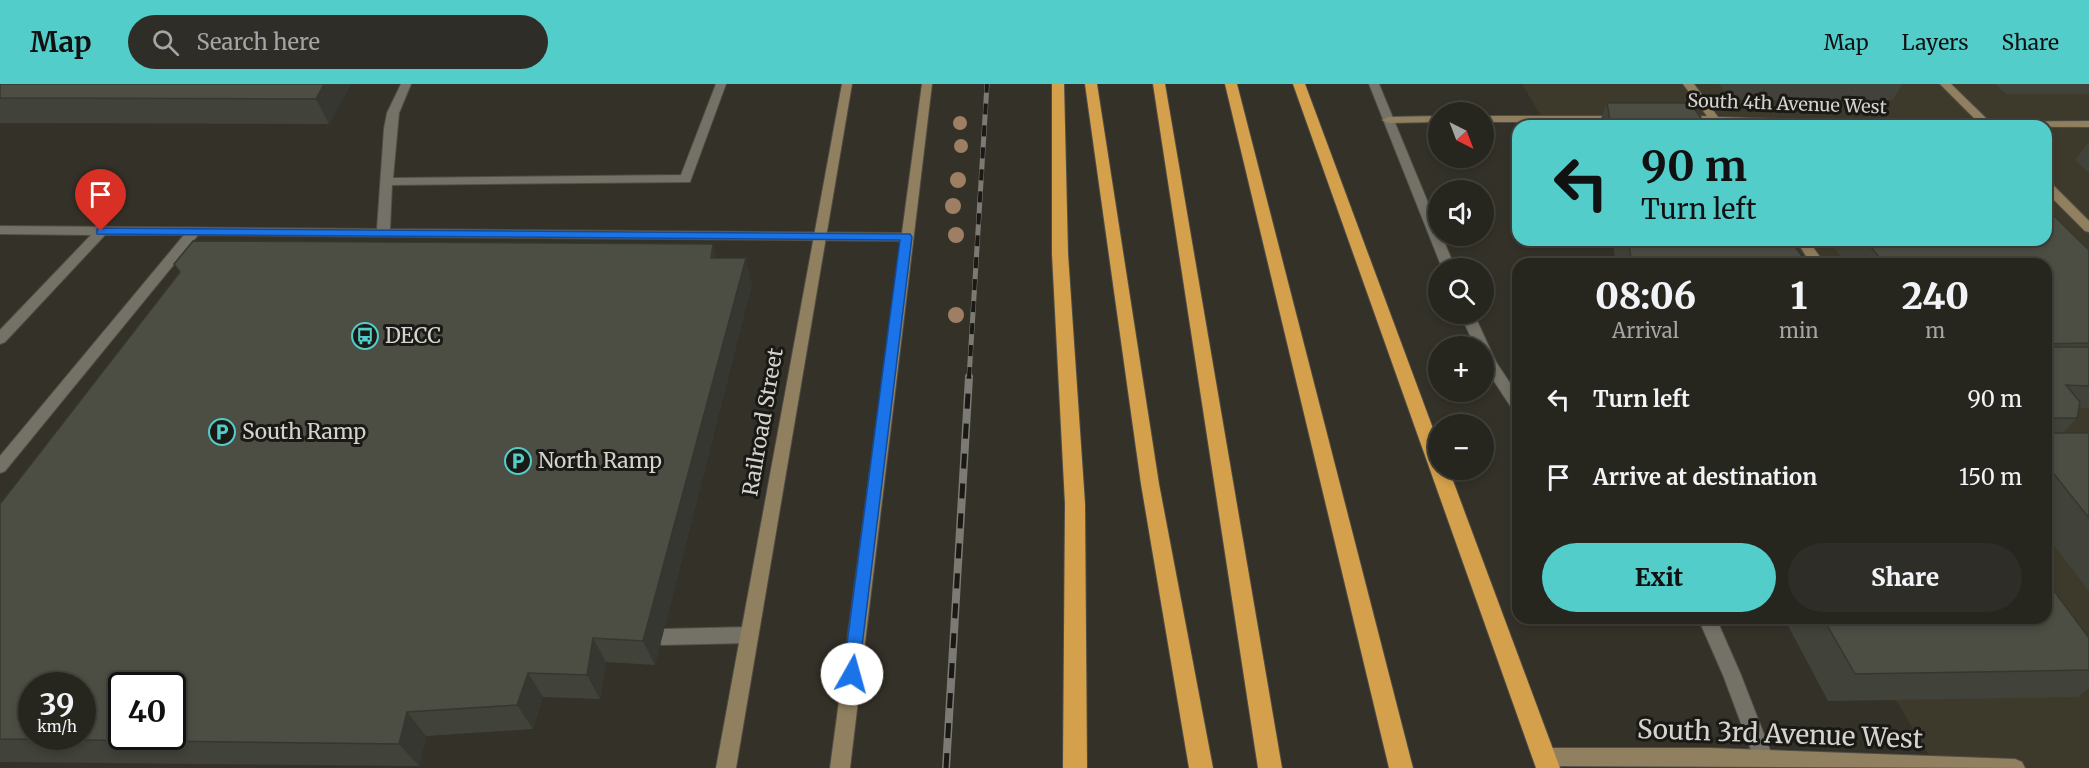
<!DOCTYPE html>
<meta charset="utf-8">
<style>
body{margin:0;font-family:Merriweather,serif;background:#2e2d27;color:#f1f3f6;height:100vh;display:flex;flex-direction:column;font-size:22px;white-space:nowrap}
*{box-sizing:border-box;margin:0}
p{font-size:20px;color:#a4a5a4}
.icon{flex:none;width:33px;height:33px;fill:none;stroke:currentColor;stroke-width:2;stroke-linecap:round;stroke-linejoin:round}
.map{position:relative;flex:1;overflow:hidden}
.details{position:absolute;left:1512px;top:174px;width:540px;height:366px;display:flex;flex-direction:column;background:#26251e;border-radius:18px;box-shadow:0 3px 9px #0003,0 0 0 2px #42423c}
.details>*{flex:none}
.hud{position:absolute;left:1512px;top:36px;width:540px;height:126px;border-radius:18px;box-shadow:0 3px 9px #0003,0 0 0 2px #42423c;background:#53cdca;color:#111;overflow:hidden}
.needle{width:39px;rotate:138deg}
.controls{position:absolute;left:1428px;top:18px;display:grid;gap:12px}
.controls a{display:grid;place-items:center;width:66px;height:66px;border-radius:50%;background:#26251e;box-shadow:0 3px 9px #0003,0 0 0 2px #42423c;font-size:30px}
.speed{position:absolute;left:18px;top:588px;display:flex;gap:12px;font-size:30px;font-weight:700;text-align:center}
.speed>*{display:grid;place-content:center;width:78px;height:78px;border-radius:50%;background:#26251e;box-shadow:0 3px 9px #0003,0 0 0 2px #42423c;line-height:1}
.speed small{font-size:15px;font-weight:400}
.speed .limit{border:3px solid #111;border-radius:9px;background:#fff;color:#111}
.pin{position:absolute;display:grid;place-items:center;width:51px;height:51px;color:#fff;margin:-62px -26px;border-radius:50% 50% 50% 0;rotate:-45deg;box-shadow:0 0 6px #0007}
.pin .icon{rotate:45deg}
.me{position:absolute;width:66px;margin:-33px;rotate:7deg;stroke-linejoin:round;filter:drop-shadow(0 0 4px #0008)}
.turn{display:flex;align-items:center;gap:21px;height:126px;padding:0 30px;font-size:27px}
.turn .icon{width:78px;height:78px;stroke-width:2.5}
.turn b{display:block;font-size:42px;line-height:51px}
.eta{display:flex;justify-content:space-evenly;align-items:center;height:102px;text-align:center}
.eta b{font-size:36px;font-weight:800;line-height:42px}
.primary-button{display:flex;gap:12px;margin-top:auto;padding:12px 30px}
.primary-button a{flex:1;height:69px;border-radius:36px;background:#53cdca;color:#111;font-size:24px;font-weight:800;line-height:69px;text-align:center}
.primary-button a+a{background:#2e2d27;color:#f1f3f6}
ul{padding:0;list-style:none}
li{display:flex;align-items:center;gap:18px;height:78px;padding:0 30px}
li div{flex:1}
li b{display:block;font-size:22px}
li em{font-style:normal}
header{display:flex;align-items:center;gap:36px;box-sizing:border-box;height:84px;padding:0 30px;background:#53cdca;color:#111}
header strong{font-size:28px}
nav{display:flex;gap:33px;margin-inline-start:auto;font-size:21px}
.search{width:420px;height:54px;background:#2e2d27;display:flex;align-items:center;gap:15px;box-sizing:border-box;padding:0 21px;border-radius:33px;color:#a4a5a4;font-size:22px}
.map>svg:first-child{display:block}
.built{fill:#3e3a2b}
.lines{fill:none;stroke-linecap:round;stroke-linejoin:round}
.lane-casing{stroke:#4f4d46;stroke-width:2}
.street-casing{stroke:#4f4d46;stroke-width:2}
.secondary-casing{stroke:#4f4d46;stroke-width:2}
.highway-casing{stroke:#4f4d46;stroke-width:2}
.lane{fill:#747267;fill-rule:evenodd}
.street{fill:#747267;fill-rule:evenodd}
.secondary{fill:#91805f;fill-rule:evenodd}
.highway{fill:#d5a04b;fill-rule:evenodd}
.rail-far1-casing{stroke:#7c7b73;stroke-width:5}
.rail-casing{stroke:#7c7b73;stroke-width:8}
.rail-far1{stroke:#1a1915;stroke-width:4;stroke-dasharray:11;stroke-linecap:butt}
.rail{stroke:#1a1915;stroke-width:5;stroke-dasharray:15;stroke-linecap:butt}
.tree{fill:#9e7f63}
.wall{fill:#41433a}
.shaded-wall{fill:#353730}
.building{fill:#4c4e44;stroke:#353730;stroke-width:1.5;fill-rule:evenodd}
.route{fill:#1a73e8;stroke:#114b97;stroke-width:1.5}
.labels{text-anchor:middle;stroke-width:6;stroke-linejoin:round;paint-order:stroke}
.far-street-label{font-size:18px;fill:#d4d3cd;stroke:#1a1915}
.poi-label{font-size:21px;fill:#d4d3cd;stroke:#1a1915;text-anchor:start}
.street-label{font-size:21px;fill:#d4d3cd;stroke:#1a1915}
.near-street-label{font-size:26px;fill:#d4d3cd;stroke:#1a1915}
</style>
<header>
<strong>Map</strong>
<div class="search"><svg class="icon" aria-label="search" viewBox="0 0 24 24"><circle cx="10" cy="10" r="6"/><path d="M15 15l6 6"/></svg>Search here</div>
<nav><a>Map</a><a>Layers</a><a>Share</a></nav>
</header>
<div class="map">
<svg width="2089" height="684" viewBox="0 0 2089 684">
<rect width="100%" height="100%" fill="#333128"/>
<path class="built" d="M1522 0H2089V684H1937L1846 534H2046V180H1631L1617 156H2046V42H1547Z"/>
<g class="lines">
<defs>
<path id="lane" d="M401 0H411L399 29 393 94 681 91 716 0H726L690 98 392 101 390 145 906 149 912 153 906 157 198 151 5 387 0 389V372L184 151H105L5 258 0 260V246L91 151 0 150V142L377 145 384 45 387 29Z
M749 543 755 546 758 551 755 556 749 559 662 561 656 558 653 553 656 548 662 545Z"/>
<path id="street" d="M1369 0H1379L1438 143V152H1442L1455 184H1442Z
M1460 230H1474L1496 278 1518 311V327L1513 326 1484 282V262H1475Z
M1698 534H1716L1741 591 1774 676 1771 682H1757L1723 591Z"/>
<path id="secondary" d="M842 0H852L736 684H716Z
M922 0H932L850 684H830Z
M1683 0H1694L1718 33 1909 39 1915 42 1723 40 1722 42H1714L1712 39 1681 38 1677 37V33L1707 32Z
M1940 0H1951L1990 38 2089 37V43L1936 42 1942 39 1978 38Z
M1438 32V38L1388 39 1382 36 1388 33Z
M1484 32H1621L1627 35 1621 38H1484Z
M2046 97 2050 98 2089 137V148L2085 147 2046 108Z
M1796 156H1808L1825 180H1811Z
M1544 664H1710L2015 675 2022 678 2025 684 1544 682 1537 679 1534 673 1537 667Z"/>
<path id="highway" d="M1052 0H1064L1068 170 1085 420 1087 684H1063L1065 420 1052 170Z
M1085 0H1097L1159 400 1213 684H1189L1141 400Z
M1153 0H1165L1282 684H1258Z
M1225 0H1237L1413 684H1389Z
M1293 0H1305L1438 358V386H1449L1560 684H1536Z"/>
</defs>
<use href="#lane" class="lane-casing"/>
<use href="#street" class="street-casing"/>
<use href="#secondary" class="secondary-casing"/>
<use href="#highway" class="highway-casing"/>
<use href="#lane" class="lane"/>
<use href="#street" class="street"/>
<use href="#secondary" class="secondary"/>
<use href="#highway" class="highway"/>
<defs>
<path id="rail-far1" d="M969 294 987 0"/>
<path id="rail" d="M946 684 969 293"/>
</defs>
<use href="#rail-far1" class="rail-far1-casing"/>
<use href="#rail" class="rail-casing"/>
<use href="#rail-far1" class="rail-far1"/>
<use href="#rail" class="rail"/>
</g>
<g class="tree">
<circle cx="960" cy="39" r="7"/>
<circle cx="961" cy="62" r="7"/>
<circle cx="958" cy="96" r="8"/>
<circle cx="953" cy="122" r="8"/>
<circle cx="956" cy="151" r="8"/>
<circle cx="956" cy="231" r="8"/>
</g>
<path class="wall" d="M0 0H351L329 40 0 39Z
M1719 0H1902L1893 16H1731Z
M1995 0H2089V10H2006Z
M1607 19 1707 42H1598Z
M2089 58V89L2075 76Z
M1612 156H1790L1808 180H1616Z
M1828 156H2046L2089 166V324H2079L2077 334 2063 349H2089V507L2046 451V180H1847Z
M752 200 655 581 606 578 600 615 543 613 533 645 426 652 419 682 0 678V420Z
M1784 534H2046L2089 554V604L2078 613 1828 617Z"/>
<path class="shaded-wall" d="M324 0H351L329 40 316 15Z
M713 160 720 186 711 174Z
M746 174 752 200 655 581 643 557Z
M593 554 606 578 600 615 587 591Z
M528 589 543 613 533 645 517 621Z
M407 628 426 652 419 682 399 660Z"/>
<path class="building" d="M0 0H324L316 15 0 14Z
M1607 19H1690L1707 42H1611Z
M2046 124 2089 166V259L2046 260V180H1885L1865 156H2046Z
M1628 156H1790L1808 180H1632Z
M193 157 713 160 711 174H746L643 557 593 554 587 591 528 589 517 621 407 628 399 660 0 655V420L180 188 174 180ZM32 602H82V652H32ZM122 602H172V652H122Z
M2046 263H2089V302L2066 301 2080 318 2077 334H2046Z
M2046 349H2089V434L2046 380Z
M2046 496 2089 554V586L1855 590 1823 534H2046Z"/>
<path class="route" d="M101 144 910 150 912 153 858 595 852 597 846 595 843 590 900 156 97 150V145Z"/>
<defs>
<symbol id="bus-ring" viewBox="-11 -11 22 22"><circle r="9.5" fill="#1a1915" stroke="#53cdca" stroke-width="1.5"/><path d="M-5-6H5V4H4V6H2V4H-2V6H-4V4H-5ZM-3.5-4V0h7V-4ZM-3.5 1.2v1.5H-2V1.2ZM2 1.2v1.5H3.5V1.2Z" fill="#53cdca"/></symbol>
<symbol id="parking-ring" viewBox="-11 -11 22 22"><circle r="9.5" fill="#1a1915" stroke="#53cdca" stroke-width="1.5"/><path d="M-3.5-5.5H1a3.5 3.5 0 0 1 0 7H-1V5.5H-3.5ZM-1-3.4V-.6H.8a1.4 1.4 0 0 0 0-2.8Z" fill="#53cdca"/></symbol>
</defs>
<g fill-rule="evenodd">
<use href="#bus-ring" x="350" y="237" width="30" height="30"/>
<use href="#parking-ring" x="207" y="333" width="30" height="30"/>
<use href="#parking-ring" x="503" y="362" width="30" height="30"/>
</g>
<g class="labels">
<g class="far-street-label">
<text transform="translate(1787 20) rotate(2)" y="6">South 4th Avenue West</text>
</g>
<g class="poi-label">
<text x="385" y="259">DECC</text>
<text x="242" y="355">South Ramp</text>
<text x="538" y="384">North Ramp</text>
</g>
<g class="street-label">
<text transform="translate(763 338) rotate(-80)" y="7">Railroad Street</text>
</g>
<g class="near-street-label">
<text transform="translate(1780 650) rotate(2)" y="9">South 3rd Avenue West</text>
</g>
</g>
</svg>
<div class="controls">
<a><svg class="needle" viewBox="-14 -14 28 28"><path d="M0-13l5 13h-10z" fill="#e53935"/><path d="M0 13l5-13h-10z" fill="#a4a5a4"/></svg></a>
<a><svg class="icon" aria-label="sound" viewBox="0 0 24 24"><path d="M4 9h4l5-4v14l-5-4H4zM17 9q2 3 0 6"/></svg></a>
<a><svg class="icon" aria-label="search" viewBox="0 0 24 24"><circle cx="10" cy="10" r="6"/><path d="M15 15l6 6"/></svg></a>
<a>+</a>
<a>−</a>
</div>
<div class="speed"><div>39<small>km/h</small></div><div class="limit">40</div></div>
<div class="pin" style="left:101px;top:147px;background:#d93025"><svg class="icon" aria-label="arrive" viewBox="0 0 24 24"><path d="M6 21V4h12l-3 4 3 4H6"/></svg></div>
<svg class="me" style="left:852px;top:590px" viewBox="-20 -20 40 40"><circle r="19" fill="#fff"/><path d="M0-13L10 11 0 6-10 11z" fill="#1a73e8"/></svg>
<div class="hud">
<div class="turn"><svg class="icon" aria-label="left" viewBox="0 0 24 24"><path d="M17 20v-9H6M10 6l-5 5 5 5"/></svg><div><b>90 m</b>Turn left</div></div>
</div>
<section class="details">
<div class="eta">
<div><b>08:06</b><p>Arrival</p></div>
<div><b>1</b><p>min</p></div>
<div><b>240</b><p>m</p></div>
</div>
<ul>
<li><svg class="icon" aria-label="left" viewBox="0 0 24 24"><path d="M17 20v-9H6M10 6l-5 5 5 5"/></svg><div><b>Turn left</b></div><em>90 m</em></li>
<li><svg class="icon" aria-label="arrive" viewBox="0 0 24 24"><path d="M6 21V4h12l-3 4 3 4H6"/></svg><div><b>Arrive at destination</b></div><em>150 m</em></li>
</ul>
<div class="primary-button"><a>Exit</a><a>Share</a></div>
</section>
</div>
